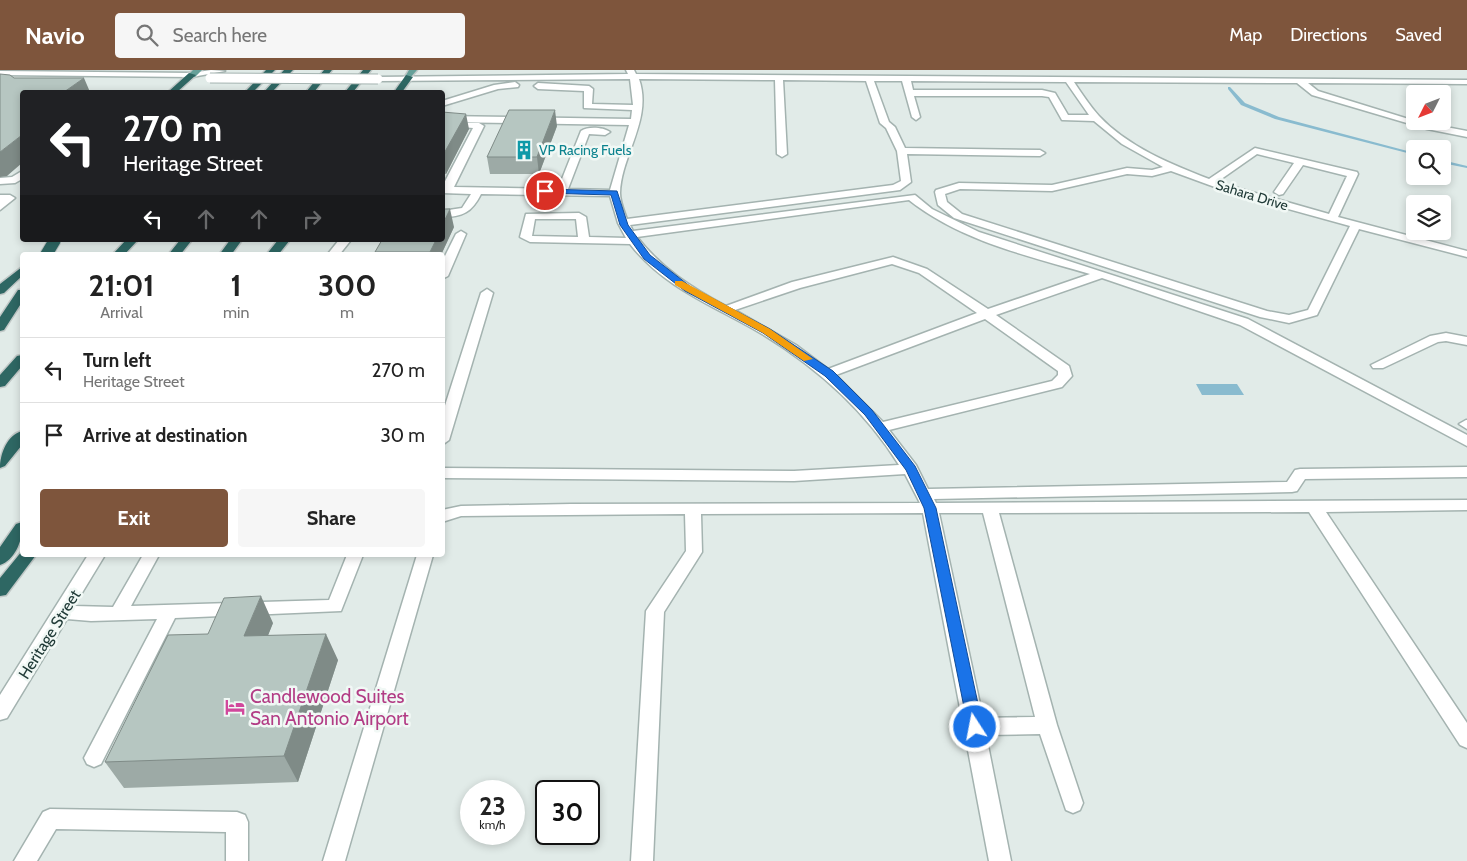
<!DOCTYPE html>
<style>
body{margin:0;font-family:Cabin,sans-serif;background:#f6f6f6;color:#222;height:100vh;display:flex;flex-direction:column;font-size:19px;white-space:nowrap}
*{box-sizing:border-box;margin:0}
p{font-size:16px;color:#767676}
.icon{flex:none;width:28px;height:28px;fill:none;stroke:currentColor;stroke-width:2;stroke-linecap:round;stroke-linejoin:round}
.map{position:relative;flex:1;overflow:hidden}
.side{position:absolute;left:20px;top:182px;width:425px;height:305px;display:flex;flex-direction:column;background:#fff;border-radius:5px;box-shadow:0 2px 8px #0003}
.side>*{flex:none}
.banner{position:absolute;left:20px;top:20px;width:425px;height:152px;border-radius:5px;box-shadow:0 2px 8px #0003;background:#202124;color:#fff;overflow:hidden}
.needle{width:32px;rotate:228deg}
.tools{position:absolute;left:1406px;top:15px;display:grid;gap:10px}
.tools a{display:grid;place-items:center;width:45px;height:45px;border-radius:5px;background:#fff;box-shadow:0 2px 8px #0003;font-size:25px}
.speed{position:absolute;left:460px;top:710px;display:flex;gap:10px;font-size:25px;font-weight:700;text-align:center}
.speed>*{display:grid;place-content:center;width:65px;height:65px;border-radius:50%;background:#fff;box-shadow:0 2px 8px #0003;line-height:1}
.speed small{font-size:12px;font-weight:400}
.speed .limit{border:2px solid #111;border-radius:8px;background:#fff;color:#111}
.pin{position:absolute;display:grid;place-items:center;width:42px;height:42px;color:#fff;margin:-21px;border:2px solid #fff;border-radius:50%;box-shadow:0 1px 5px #0007}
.me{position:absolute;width:55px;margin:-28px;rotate:349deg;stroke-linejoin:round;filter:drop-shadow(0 0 4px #0008)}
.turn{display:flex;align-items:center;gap:18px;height:105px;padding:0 20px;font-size:22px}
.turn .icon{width:65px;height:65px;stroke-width:2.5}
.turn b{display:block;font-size:35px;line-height:42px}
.lanes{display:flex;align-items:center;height:48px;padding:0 20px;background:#0003;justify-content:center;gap:25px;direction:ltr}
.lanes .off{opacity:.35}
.eta{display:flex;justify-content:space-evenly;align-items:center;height:85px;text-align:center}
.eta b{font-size:30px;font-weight:700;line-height:35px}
.button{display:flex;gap:10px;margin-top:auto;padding:10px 20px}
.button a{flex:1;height:58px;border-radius:5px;background:#7e553c;color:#fff;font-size:20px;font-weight:700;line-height:58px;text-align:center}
.button a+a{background:#f6f6f6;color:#222}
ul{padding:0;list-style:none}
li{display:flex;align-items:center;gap:15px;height:65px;padding:0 20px;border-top:1px solid #e0e0e0}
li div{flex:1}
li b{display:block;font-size:19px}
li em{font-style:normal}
header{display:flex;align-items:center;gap:30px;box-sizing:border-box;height:70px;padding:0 25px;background:#7e553c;color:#fff}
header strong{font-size:24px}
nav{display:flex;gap:28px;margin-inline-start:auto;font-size:18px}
.search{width:350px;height:45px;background:#f6f6f6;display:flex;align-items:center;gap:12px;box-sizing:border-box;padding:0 18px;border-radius:5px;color:#767676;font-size:19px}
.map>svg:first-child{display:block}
.water{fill:#89bbcf}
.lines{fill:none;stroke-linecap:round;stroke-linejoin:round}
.stream{fill:#89bbcf;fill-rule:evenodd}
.minor-casing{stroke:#a4b3b0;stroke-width:3}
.major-casing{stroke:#c1c8c7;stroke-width:3}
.highway-casing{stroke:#c1c8c7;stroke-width:3}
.minor{fill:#fff;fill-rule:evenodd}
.major{fill:#66a099;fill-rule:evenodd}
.highway{fill:#2e6763;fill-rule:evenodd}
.minor-bridge-casing{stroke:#a4b3b0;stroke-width:11;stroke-linecap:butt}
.highway-bridge-casing{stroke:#c1c8c7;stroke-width:14;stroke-linecap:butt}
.minor-bridge{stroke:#fff;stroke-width:9}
.highway-bridge{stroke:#2e6763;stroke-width:12}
.wall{fill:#9daaa6}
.shaded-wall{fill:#7f8b87}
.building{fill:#b6c6c1;stroke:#7f8b87}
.route{fill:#1a73e8;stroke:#114b97}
.slow{fill:#f59e0b}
.labels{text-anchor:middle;stroke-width:5;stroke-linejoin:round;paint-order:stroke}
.far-culture-label{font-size:14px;fill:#0d838f;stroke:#f1f8f5;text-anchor:start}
.far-street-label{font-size:14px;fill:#213b38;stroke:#f1f8f5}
.street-label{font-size:16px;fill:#213b38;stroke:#f1f8f5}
.near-hotel-label{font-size:19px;fill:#b23c85;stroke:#f1f8f5;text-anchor:start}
</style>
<header>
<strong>Navio</strong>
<div class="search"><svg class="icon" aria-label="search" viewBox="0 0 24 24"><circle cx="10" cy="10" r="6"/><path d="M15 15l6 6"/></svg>Search here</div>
<nav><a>Map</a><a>Directions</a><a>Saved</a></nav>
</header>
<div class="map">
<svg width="1467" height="791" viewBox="0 0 1467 791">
<rect width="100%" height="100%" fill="#e1ebe8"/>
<path class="water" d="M1196 314H1237L1244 325H1202Z"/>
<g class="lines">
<path class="stream" d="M1228 17H1230L1245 33 1279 47 1415 83V85L1275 49 1241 35 1228 19Z
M1442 90 1467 96V98L1442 93Z"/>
<defs>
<path id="minor" d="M211 0 225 1 192 7 0 5V1L192 3Z
M626 0H634L636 4 1467 10V14L1308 13 1318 21 1415 51 1467 61V67L1427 59 1312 25 1297 13 1074 12C1082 24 1090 36 1099 46 1128 77 1171 94 1209 109L1255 78 1357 102 1358 104 1338 147 1467 181V187L1359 159 1317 245 1289 253 1260 247 954 148 938 135 935 122 936 120 959 113 1052 115 1127 98 1152 100 1163 97 1122 74 1094 51 1062 50 1049 27 1042 26H914L920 47 916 50 912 47 902 11H874L889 52 895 57 905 78 1040 80 1045 83 1040 86 907 84 911 112 900 120 630 155 633 161 915 125 932 139 979 162 1248 249 1467 365V376L1240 255 1102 208 996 245 1069 296 1072 306 1062 317 889 360 916 395 928 419 1287 412 1295 400 1300 399 1467 397V407L1305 409 1297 421 1292 422 934 429 936 433 1467 430V440L1326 442 1467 653V678L1460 675 1309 442 999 443 1057 655 1083 733 1080 740 1073 743 1066 740 1040 664 986 665 1011 791H989L923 443 701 444 702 482 664 542 653 791H631L646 541 686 481 685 444 461 446 442 452V440L461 436 571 434 920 433 905 404 794 411 442 408V398L794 401 899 395C865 340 816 297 762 264 715 236 665 219 630 174L530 172 520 167 526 144 579 143 586 147 589 167 626 168 618 153 610 126 481 124C472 142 463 147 442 147V141L462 138 471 124 442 123V117L473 58 462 57V53H479L484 56 454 117 558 119 581 61C588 56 603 57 610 62L605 65 589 64 568 119 610 120 629 55 442 52V46L631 49 632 40 584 38V21L538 19 534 16 538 13 589 16 593 19 592 34 633 35 630 9 378 11 374 9 378 7 628 4ZM639 9 775 10 777 84 782 87 787 84 783 10 866 11 880 53 886 58 897 81 901 111 893 115 627 149C624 141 620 132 620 123 621 85 653 49 639 9ZM911 11 1066 12 1089 45H1068L1055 23 1042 20H913ZM1257 84 1294 93 1274 122 1279 125 1283 124 1303 95 1347 106 1329 144 1217 112ZM1171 101 1234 124 1350 156 1308 240 1289 245 1267 241 962 144 947 132 945 124 960 119 1052 121 1127 104 1152 106ZM909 130C961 171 1028 186 1090 204L988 239 927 199 893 187 792 212 726 236C692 218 661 198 637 167ZM535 149H576L578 167 532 166ZM892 194 919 203 977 243 828 299 796 275 735 240 800 218ZM985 249 1058 301V305L1052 311 883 352 836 305ZM939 443H983L1035 647 983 648Z
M515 12 519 15 518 17 498 19 442 36V31L494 15Z
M22 101V109L15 113 0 114V108L12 107Z
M0 125H10L15 128 0 140Z
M461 161 466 164 448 206 442 209V192L456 164Z
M339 170H351L339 185H327Z
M487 219 493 223 449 370 442 375V345L481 223Z
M1446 263 1467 267V275L1446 271 1438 272 1383 298H1373L1371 295 1430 266Z
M1466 350H1467V359L1459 354Z
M88 485H105L74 536 113 537 143 485H159L131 536 329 530 347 485H363L341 541 175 548 101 694 94 697 87 694 84 688 157 549 91 551 67 549 7 648 0 650V625Z
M417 485H433L345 791H323Z
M50 739 237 742 245 745 248 752V791H226V762L56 759 37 791H14L43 742Z"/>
<path id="major" d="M193 0H202L195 7H189L188 5Z
M409 0H417L409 9 405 7Z"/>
<path id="highway" d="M266 0H275L253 22H245Z
M284 0H293L272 22H264Z
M324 0H332L314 22H306Z
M363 0H371L353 22H345Z
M189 3 196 5 177 22H168Z
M406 5 413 7 402 22H394Z
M126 170H138L124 185H112Z
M180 170H192L180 185H168Z
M230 170H242L231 185H219Z
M278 170H290L278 185H266Z
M22 197V206L4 223 0 224V214Z
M18 220H22V232L4 260 0 261V247Z
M22 285V296L5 316 0 317V305L17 286Z
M22 361V375L5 396 0 398C0 384 7 365 22 361Z
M22 452C24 467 16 490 0 495V477L16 454Z
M22 481V485H36L6 525 0 526V508Z"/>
</defs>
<use href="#minor" class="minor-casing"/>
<use href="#major" class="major-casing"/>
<use href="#highway" class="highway-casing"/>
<use href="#minor" class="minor"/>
<use href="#major" class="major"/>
<use href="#highway" class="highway"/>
<defs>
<path id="minor-bridge" d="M210 8 378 9"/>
<path id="highway-bridge" d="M46 185 55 170"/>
</defs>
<use href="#minor-bridge" class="minor-bridge-casing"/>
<use href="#highway-bridge" class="highway-bridge-casing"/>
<use href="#minor-bridge" class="minor-bridge"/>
<use href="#highway-bridge" class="highway-bridge"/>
</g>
<path class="wall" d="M442 42 469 59 446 104H442Z
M557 56 539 104H490L487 87Z
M454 157 441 185H376L375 182Z
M273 553 268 565 338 590 298 712 124 718 105 692 208 564Z"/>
<path class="shaded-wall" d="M84 8 90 22H64Z
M555 40 557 56 539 104 537 87Z
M466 44 469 59 446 104 442 87Z
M22 65V93L7 106 0 107V82Z
M450 139 454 157 441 185H430V182L436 170H442V156Z
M261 526 273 553 257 593 244 566Z
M326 564 338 590 298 712 284 686Z"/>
<path class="building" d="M0 4 10 5 14 8H84L64 22H22V65L0 82Z
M509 40H555L537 87H487Z
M442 42 466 44 442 87Z
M442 139H450L442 156Z
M382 170H436L430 182H375Z
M261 526 244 566 326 564 284 686 105 692 168 565 208 564 224 528Z"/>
<path class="route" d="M545 119 617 121 628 155 650 185 691 217 770 259 833 301 872 340 915 396 936 438 983 657 980 661 975 663 970 661 968 657 924 438 906 400 865 345 825 306 763 263 685 221 644 189 620 155 611 125 543 123V120Z"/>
<path class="slow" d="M675 211H682L770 259 813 289 804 291 763 263 675 215Z"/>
<defs>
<symbol id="building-bare" viewBox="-9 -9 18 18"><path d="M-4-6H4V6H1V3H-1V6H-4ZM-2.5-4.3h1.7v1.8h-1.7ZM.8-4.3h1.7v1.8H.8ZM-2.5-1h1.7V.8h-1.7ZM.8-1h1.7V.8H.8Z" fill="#0f9aa8" stroke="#f1f8f5" stroke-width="2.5" paint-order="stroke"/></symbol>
<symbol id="hotel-bare" viewBox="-9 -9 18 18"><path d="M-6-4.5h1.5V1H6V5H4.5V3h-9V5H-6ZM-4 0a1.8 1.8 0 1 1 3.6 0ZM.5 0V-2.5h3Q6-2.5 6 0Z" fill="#d1479c" stroke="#f1f8f5" stroke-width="2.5" paint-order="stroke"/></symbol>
</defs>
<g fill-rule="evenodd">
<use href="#building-bare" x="510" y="66" width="28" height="28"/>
<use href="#hotel-bare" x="221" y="623" width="28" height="28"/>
</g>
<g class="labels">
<g class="far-culture-label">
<text x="539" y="85">VP Racing Fuels</text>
</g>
<g class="far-street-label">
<text transform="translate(1252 125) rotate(17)" y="5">Sahara Drive</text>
</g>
<g class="street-label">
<text transform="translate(49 564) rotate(-58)" y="6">Heritage Street</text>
</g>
<g class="near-hotel-label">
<text x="250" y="633">Candlewood Suites<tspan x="250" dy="22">San Antonio Airport</tspan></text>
</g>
</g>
</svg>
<div class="tools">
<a><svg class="needle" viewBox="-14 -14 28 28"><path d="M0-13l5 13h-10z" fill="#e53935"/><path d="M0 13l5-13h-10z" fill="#767676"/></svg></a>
<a><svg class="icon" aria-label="search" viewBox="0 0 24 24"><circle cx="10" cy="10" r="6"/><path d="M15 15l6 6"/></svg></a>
<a><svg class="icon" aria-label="layers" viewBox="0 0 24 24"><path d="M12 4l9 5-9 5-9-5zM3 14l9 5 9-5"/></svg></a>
</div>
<div class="speed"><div>23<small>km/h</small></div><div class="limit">30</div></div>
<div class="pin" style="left:545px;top:121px;background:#d93025"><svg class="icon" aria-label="arrive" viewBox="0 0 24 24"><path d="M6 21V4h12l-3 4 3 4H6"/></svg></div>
<svg class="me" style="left:975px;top:657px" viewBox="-20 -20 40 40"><circle r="17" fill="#1a73e8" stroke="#fff" stroke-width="3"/><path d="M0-11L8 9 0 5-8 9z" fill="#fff"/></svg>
<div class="banner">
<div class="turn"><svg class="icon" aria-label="left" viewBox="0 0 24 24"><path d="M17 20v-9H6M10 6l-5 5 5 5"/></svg><div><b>270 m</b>Heritage Street</div></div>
<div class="lanes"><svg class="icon" aria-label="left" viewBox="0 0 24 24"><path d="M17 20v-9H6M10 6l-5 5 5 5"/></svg><svg class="icon off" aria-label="ahead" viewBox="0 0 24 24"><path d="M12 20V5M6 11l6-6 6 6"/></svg><svg class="icon off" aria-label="ahead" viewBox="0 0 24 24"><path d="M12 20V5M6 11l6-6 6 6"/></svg><svg class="icon off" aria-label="right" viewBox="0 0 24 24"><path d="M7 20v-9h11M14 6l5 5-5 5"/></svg></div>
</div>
<section class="side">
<div class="eta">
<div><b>21:01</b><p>Arrival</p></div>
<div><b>1</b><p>min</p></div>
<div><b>300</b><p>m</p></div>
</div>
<ul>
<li><svg class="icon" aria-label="left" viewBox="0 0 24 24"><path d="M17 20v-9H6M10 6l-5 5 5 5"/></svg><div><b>Turn left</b><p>Heritage Street</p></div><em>270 m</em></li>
<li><svg class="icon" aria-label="arrive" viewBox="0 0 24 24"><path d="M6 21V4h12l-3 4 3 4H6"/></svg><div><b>Arrive at destination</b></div><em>30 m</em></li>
</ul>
<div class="button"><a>Exit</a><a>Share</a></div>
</section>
</div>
